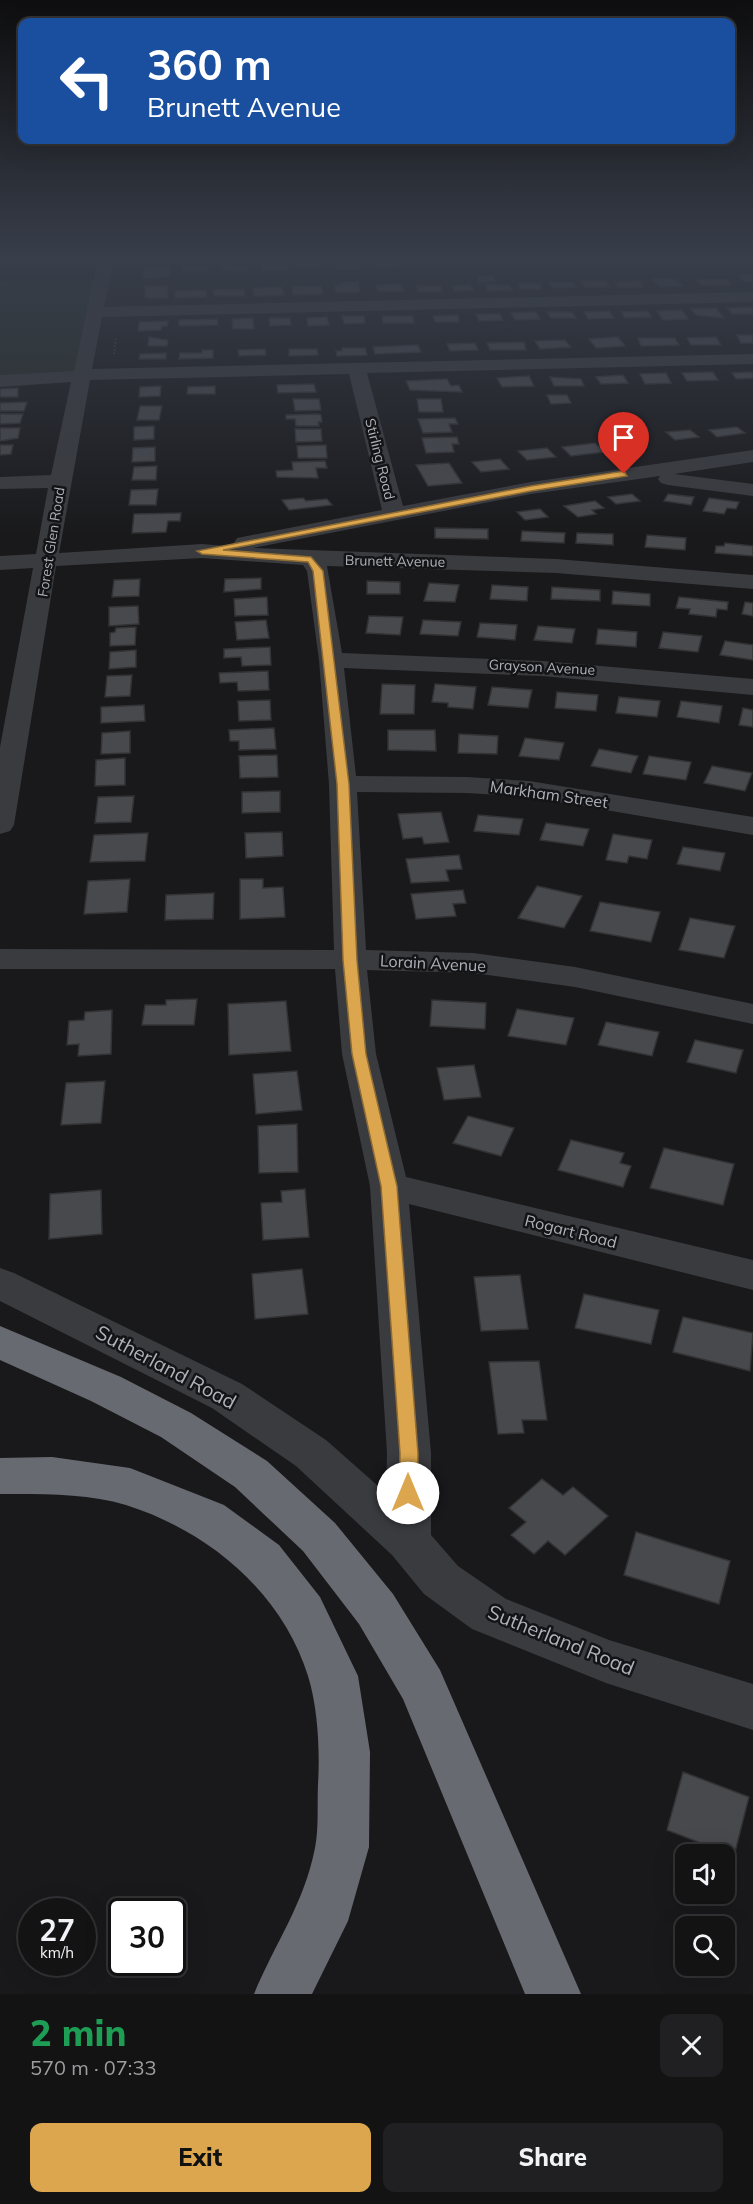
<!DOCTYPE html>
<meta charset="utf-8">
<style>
body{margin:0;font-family:Mulish,sans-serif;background:#202022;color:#f1f3f6;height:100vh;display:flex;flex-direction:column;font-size:22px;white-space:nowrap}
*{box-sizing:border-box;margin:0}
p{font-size:20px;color:#9d9ea0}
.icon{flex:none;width:33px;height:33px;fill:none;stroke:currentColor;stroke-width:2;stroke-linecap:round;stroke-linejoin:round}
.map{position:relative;height:1994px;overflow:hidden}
.sheet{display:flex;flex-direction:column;background:#131314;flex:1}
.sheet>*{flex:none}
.hud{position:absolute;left:18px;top:18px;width:717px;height:126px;border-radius:12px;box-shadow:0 6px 24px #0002,0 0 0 2px #323234;background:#1a4fa0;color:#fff;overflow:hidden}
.controls{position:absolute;left:675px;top:1844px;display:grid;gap:12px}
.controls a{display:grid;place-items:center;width:60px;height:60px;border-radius:12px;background:#131314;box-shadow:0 6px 24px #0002,0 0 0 2px #323234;font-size:30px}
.speed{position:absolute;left:18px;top:1898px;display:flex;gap:12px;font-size:30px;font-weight:700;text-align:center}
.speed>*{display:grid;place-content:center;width:78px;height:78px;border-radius:50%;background:#131314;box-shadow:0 6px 24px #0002,0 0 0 2px #323234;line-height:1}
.speed small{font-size:15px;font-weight:400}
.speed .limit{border:3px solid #111;border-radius:9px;background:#fff;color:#111}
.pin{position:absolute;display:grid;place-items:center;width:51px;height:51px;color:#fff;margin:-62px -26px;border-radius:50% 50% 50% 0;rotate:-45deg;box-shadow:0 0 6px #0007}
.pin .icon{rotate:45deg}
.me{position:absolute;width:66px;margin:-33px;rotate:0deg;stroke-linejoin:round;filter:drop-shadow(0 0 4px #0008)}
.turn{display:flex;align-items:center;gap:21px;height:126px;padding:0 30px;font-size:27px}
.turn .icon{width:78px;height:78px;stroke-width:2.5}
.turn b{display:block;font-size:42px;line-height:51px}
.round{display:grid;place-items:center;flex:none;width:63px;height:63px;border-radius:12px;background:#202022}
.overview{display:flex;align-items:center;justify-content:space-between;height:102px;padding:0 30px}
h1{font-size:36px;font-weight:800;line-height:45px;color:#1e9e55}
.primary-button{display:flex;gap:12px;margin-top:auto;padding:12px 30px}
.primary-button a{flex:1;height:69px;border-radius:12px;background:#dca64f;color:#111;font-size:24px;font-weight:800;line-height:69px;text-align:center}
.primary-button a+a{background:#202022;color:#f1f3f6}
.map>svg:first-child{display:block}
.green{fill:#252c26}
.building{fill:#48494d;stroke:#333336;stroke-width:1.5}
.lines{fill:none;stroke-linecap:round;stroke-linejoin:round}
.path{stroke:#404246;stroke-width:2;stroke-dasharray:1.5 2;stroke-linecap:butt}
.minor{fill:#3a3b3f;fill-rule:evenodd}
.highway{fill:#676a70;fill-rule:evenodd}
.route{fill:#dca64f;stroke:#8f6c33;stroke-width:1.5}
.labels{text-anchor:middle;stroke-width:5;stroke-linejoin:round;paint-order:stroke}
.far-street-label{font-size:14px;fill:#adb1b9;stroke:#141416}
.street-label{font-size:16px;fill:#adb1b9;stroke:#141416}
.near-street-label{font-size:20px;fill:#adb1b9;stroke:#141416}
</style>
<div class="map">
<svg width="753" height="1994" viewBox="0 0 753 1994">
<rect width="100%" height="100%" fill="#19191b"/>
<path class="green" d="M95 280 82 376 0 378V282Z"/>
<path class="building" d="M440 259 443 265 415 266 412 260Z
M452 259H479L482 264 455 265Z
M489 259H512L514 265H492Z
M527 259H550L553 263 530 264Z
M567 259H589L591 263 569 264Z
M606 259H628L631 263H609Z
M374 260H400L402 266 376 267Z
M325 262 326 267 298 268 297 263Z
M336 262H362L361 269H335Z
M261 263 287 264 288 270 262 271Z
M247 264 248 271H226L220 265Z
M207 265V271L183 272 182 266Z
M170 266V276L144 279V267Z
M738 275H753V282H744Z
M477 276H493L495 281 479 282Z
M667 278 677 280 683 286 660 287 652 279Z
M727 279 731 285H701L697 280Z
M581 281H606L609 287H585Z
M640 281 643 287H618L615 282Z
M341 282H358L360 292 336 293 335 285H341Z
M549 282H573L576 287 552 288Z
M518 283H540L541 289H520Z
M401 284 404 291H378L376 285Z
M485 284 509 285 512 290 488 291Z
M470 285 473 290 454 291 452 286Z
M145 286H168V298H145Z
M321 286 323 294 293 295 292 287Z
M417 286H441L442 292H418Z
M282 287 284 295 254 296 253 288Z
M244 289 245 296H214V290Z
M206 290V297L175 298V291Z
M753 307V314H732L727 308Z
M716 308 724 318 696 315 691 309Z
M682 310 688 319 663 320 657 311Z
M609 311 614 318 588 319 584 312Z
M648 311 651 317 625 318 621 312Z
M536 312 540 319 515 320 511 313Z
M547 312H572L576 318H551Z
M476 314H500L503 320 479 321Z
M458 315 459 322H435L433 316Z
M342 316H364L365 323 344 324Z
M382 316H413L414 323H383Z
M327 317 329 325 308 326 307 318Z
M253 318 254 329H233L232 319Z
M269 318H290L291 325 270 326Z
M217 319 218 325 179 326V320Z
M168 321 167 326H162L161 330 138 331 139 322Z
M737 335H753V343H741Z
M149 337 168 340 167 346H148Z
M618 337 625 346 596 348 589 339Z
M716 337 721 345H691L687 338Z
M638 338H675L679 345 641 346Z
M565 340 571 347 540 349 535 341Z
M524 342 526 350H490L487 343Z
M475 343 478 350 450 351 447 344Z
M418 345 421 352 375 354 373 347Z
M342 348H365L367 355 337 356 336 351H342Z
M265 349 266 355 239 356 238 350Z
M289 349H317L318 355 289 356Z
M202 350H213V358L179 359 180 353H202Z
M166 353V359H139L140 354Z
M713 372 718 380 687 381 682 373Z
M753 372V378L736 379 732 373Z
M666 373 671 383 645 384 640 374Z
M623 375 628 383 601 384 596 377Z
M529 376 534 386 502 387 497 378Z
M550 377 581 379 584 386H554Z
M447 379 451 386 459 385 462 392 410 390 406 381Z
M314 384 316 392 278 393 277 385Z
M161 386 160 396 139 397 140 387Z
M215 386V394H187L188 387Z
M18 388V397H0V389Z
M547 395H567L571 403 551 404Z
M293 399H319L321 410 295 411Z
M417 399H441L443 412H419Z
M27 402 24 411H0V403Z
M140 406H162L159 420H137Z
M0 414H23L20 423 0 424Z
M318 414 321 415 322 422H318L319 426H296L295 419H286V415Z
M455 418 458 424H449L452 432 423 433 418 419Z
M154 426V439L134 440V427Z
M737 427 745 433 717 437 709 430Z
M0 428H20L18 438 0 441Z
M295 429H321L322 441 296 442Z
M690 430 699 437 675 440 666 432Z
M457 437 459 444H452L454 452 426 453 422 438Z
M638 438 647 445 618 449 609 441Z
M595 443 605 452 571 456 562 447Z
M0 445H13L11 454 0 455Z
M326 445 327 458H298L297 446Z
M155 447V461L132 462 133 448Z
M547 448 556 457 527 460 518 451Z
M500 459 509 469 481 472 472 462Z
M325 461 327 468H316L318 478 277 477 276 471 293 470 292 462Z
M449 463 462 483 428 486 416 465Z
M157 466 156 480H132L134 467Z
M158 489 156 505H129L131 490Z
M632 494 640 501 616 504 608 497Z
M668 494 694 497 691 505 664 501Z
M303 498 306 501 327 499 332 505 289 510 282 500Z
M709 498 739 502 736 509 727 508 724 514 703 511Z
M595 501 604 508 592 510 596 514 578 517 564 506Z
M540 509 548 517 525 520 517 512Z
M181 513 180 521H168L166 532 132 533 134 514Z
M435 528 488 529V539L435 538Z
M522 531 565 533 564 543 521 541Z
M577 533 613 534V545L576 543Z
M647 535 686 538 685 550 645 547Z
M725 543 753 546V556L715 553 716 546H724Z
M261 578V589L224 592 225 579Z
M140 579 139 596 112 597 114 580Z
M367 581 400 582V594H367Z
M429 583 459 585 455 602 424 601Z
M492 585 528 587 527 601 490 599Z
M552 587 600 590V601L551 599Z
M613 591 650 594V606L612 604Z
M267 597 268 615 235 616 234 599Z
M679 597 728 602 727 610 717 609 716 617 689 614 690 609 676 608Z
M745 602 753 603V616L742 614Z
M138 606 139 624 109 626V607Z
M369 616 403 617 400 635 366 633Z
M266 620 269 638 237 640 235 622Z
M423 620 461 622 458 636 420 634Z
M480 623 517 625 515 640 477 637Z
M538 626 575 629 572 643 534 640Z
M136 627 135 645 110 646V633L115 632 116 628Z
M598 629 637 632 636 647 596 644Z
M663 632 702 636 698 652 659 648Z
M725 641 753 645V660L720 655Z
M270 647 271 665 242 666 241 657 224 658V649Z
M136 650V667L109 669 110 652Z
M268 671 269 690 238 691 237 682 220 683 219 673Z
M132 675 130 696 105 697 107 676Z
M382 684 415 685 414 714H380Z
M435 684 476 687 473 709 448 707V703L432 702Z
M492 687 532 690 528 708 488 705Z
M557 692 598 695 596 711 555 708Z
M619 697 660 701 657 717 616 713Z
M270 700 271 720 239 721 238 701Z
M681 701 722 706 719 723 677 717Z
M144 705 145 721 101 723V707Z
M743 708 753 710V727L739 725Z
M274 728 276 749 239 750V741H230L229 730Z
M388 730H435L436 751 388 750Z
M130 731V753L101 754 102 733Z
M459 734 498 736 497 754 458 753Z
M525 738 564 743 559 760 519 756Z
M599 749 638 756 631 773 591 766Z
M277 755 278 777 240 778 239 756Z
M649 756 691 762 686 780 643 774Z
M125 758V785L95 786 96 760Z
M712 766 752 773 745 791 704 783Z
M280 791V812L242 813V792Z
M134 796 131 822 95 823 98 797Z
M441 812 449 842 424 844 422 837 403 839 398 814Z
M478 815 523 819 519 835 474 831Z
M546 823 589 829 583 846 540 840Z
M282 832 283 856 246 858 245 833Z
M148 833 145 861 90 862 94 835Z
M613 834 652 840 647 859 629 856 627 863 606 860Z
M683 847 725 853 720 871 677 864Z
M459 855 462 869 446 870 449 881 411 883 406 859Z
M130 879 127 912 84 914 88 881Z
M240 879H263V888L283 887 285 917 240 919Z
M537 886 582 896 564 928 518 918Z
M463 890 466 903 453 904 456 916 416 919 411 894Z
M214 893 213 919 165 920 166 895Z
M600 902 660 912 651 942 590 931Z
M690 918 735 926 724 958 679 950Z
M197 999 194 1025H142L145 1005H166V1000Z
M432 1000 486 1003 485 1029 430 1026Z
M286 1001 291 1051 229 1055 228 1004Z
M517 1009 574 1018 566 1045 508 1036Z
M112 1010 111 1054 78 1056 79 1044 67 1045 69 1021 84 1020 85 1012Z
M606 1022 659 1032 652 1056 598 1045Z
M695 1040 743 1050 736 1073 687 1062Z
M474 1065 481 1097 444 1100 437 1068Z
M297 1071 302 1110 256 1114 253 1074Z
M105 1081 101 1123 61 1125 66 1083Z
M468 1116 514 1128 501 1156 453 1143Z
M297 1124 298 1172 259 1173 258 1126Z
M571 1140 624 1153 620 1163 631 1166 623 1187 558 1170Z
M664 1148 734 1164 723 1205 650 1188Z
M305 1189 309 1237 263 1240 261 1203 282 1202 281 1191Z
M101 1190 102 1234 49 1239 50 1194Z
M302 1269 308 1314 255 1319 252 1274Z
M520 1275 528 1329 481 1331 474 1277Z
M584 1294 659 1310 651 1344 575 1328Z
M683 1317 753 1333 750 1371 673 1352Z
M539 1361 547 1420H522L524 1433 498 1434 489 1362Z
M542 1479 563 1495 573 1487 608 1516 565 1555 548 1541 534 1554 511 1535 526 1522 509 1508Z
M636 1532 730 1561 719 1604 624 1575Z
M683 1772 749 1797 734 1856 667 1830Z"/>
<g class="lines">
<path class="path" d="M114 354 116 337"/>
<path class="minor" d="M98 259H114L104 307 753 292V302L102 317 92 369 753 354V364L367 373 403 506 531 482 753 450V462L674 474 753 484V496L668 485 661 483 658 479 660 476 531 494 253 548 556 559 753 575V589L556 573 327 566 342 653 542 661 753 679V695L542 676 344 668 356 776 467 777 529 781 753 817V835L529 797 467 793 357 792 366 950 473 953 575 967 753 1004V1024L575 987 473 973 367 970 376 1054 406 1177 753 1260V1290L409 1204 431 1453V1535L458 1566 506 1599 609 1640 753 1684V1730L606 1683 472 1629 424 1594 392 1555 296 1466 212 1408 0 1301V1268L14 1273 242 1384 326 1440 386 1493 387 1453 370 1186 342 1054 335 969H0V949L334 950 329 784 319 660 307 571 303 565 202 558 56 566 14 825 10 831 0 834V747L33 568 0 570V556L36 554 48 488 0 489V477L51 475 71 382 0 387V375L74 371ZM349 374 382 510 237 538 234 543 237 547 202 544 59 553 90 380Z"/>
<path class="highway" d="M0 1326 121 1377 191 1413 267 1461 335 1523 393 1594 440 1670 581 1994H525L403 1699 359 1624 303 1551 235 1487 161 1437 91 1401 0 1360Z
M52 1457 130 1468 224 1505 279 1545 320 1597 358 1676 370 1752 369 1847 348 1921 312 1994H254C275 1943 304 1904 315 1848 319 1828 317 1805 318 1784 320 1751 318 1708 308 1676 282 1592 208 1531 126 1505 86 1493 41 1494 0 1494V1458Z"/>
</g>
<linearGradient id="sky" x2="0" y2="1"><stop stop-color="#0e0e0f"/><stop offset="0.48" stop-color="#383e4a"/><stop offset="1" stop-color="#383e4a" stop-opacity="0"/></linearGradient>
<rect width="753" height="538" fill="url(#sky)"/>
<path class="route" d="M624 471 627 476 531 491 223 550 311 557 323 571 349 784 357 960 366 1054 397 1186 418 1453V1493L415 1499 408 1501 402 1499 399 1493 400 1453 381 1186 352 1054 343 960 337 784 313 571 308 562 202 554 197 551 531 486Z"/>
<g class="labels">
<g class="far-street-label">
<text transform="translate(380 459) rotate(76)" y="5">Stirling Road</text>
<text transform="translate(51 542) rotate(-81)" y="5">Forest Glen Road</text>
<text transform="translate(395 561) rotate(1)" y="5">Brunett Avenue</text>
<text transform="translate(542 667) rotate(3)" y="5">Grayson Avenue</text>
</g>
<g class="street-label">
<text transform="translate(549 794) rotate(8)" y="6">Markham Street</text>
<text transform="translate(433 963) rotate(3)" y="6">Lorain Avenue</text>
<text transform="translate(571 1231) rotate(14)" y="6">Rogart Road</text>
</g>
<g class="near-street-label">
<text transform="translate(166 1367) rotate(28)" y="7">Sutherland Road</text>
<text transform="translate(561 1640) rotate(22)" y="7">Sutherland Road</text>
</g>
</g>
</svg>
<div class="controls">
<a><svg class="icon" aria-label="sound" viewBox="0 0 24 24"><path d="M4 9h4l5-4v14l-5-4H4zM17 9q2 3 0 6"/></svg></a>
<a><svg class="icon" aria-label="search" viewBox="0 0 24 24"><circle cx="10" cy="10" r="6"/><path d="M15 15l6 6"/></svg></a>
</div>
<div class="speed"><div>27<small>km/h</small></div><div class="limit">30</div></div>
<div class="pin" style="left:624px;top:474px;background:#d93025"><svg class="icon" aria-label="arrive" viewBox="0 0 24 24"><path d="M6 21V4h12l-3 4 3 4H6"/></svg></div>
<svg class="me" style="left:408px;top:1493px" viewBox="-20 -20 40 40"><circle r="19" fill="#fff"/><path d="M0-13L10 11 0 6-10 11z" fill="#dca64f"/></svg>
<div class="hud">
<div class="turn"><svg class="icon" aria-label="left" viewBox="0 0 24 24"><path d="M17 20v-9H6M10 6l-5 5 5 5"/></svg><div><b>360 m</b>Brunett Avenue</div></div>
</div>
</div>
<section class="sheet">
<div class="overview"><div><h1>2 min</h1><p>570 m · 07:33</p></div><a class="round"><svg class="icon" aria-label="close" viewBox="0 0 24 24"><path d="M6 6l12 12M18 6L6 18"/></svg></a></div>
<div class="primary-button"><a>Exit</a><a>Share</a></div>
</section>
